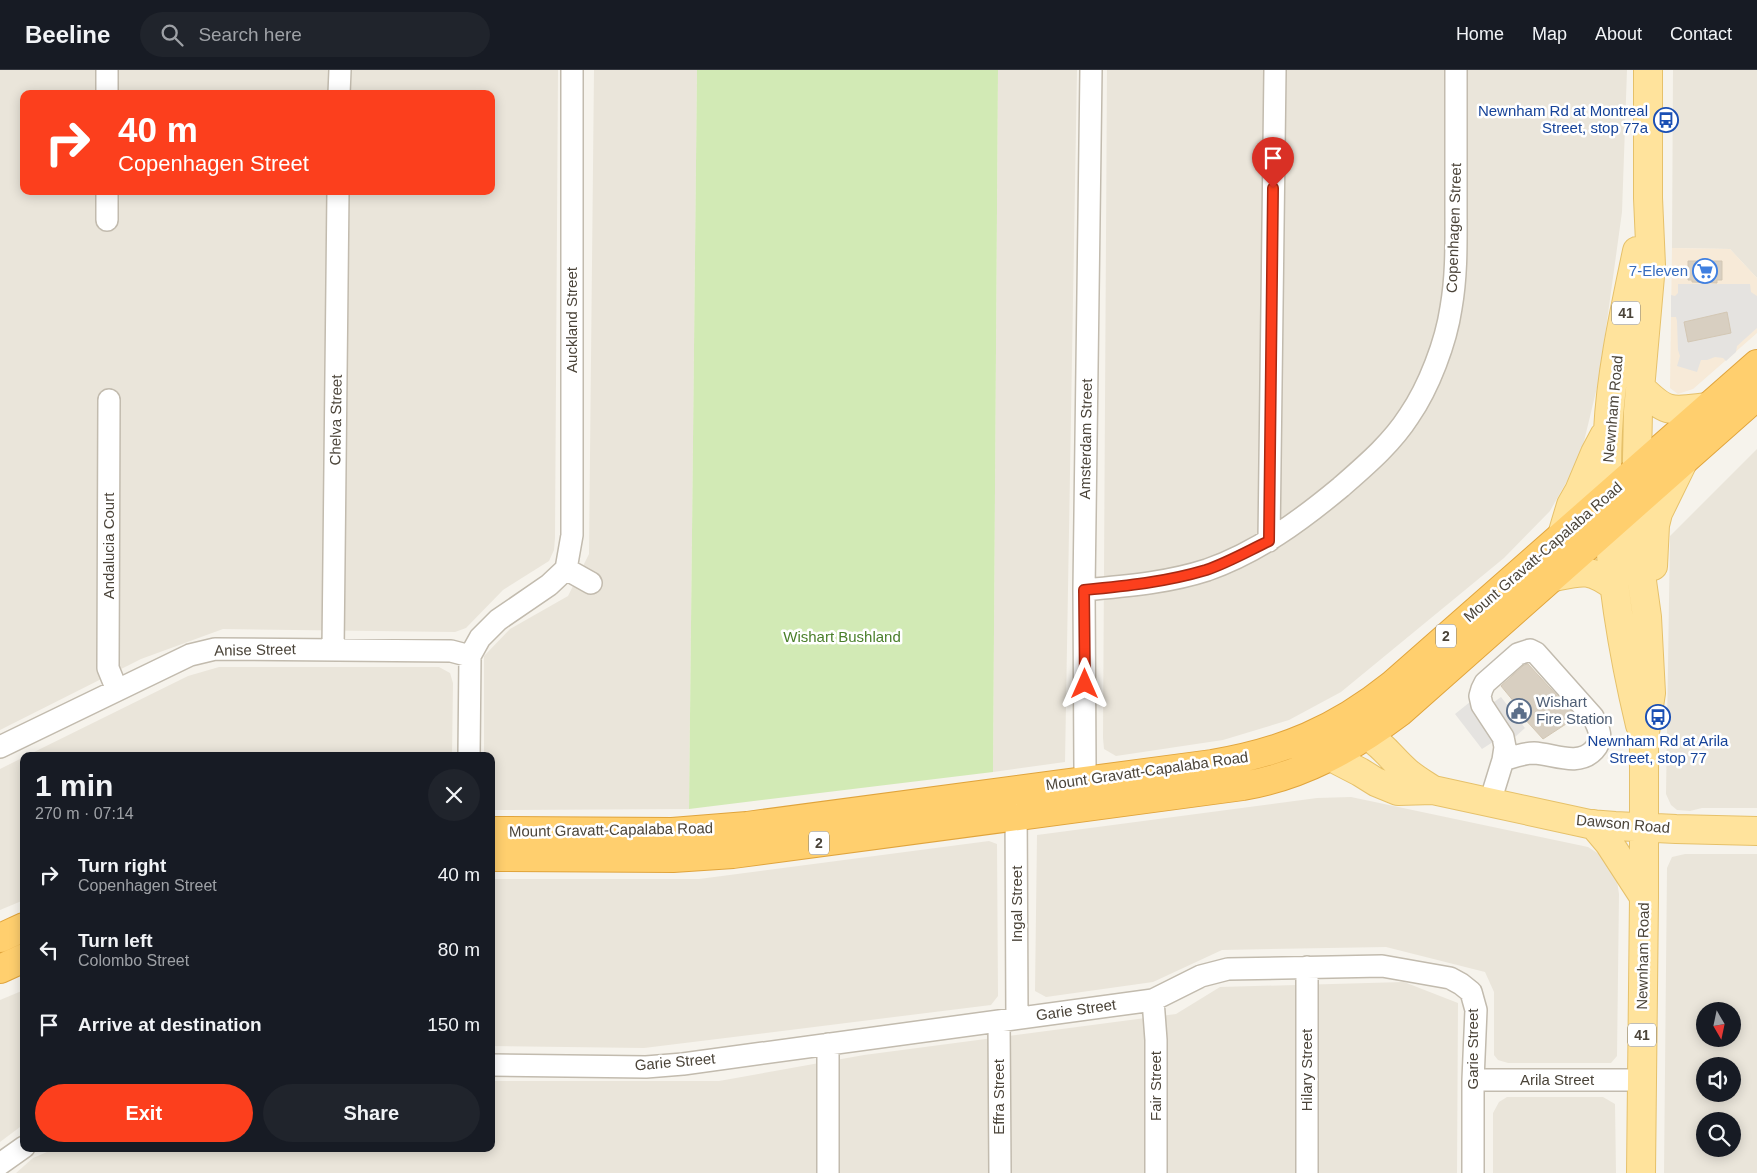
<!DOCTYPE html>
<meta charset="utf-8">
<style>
body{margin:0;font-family:Helvetica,sans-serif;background:#20242c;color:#f1f3f6;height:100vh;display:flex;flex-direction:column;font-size:19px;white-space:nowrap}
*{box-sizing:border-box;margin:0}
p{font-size:16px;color:#9ea1a6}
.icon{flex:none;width:28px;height:28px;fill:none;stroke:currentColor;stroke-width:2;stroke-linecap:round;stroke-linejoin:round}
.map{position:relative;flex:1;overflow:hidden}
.details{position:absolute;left:20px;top:682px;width:475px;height:400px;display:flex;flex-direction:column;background:#171b24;border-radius:10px;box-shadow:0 2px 12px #0003}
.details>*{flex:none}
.hud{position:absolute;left:20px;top:20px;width:475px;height:105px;border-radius:10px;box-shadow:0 2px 12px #0003;background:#fc3f1d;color:#fff;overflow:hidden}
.needle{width:32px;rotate:171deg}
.tools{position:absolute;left:1696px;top:932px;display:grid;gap:10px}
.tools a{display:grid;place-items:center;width:45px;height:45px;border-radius:50%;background:#171b24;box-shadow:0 2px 12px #0003;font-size:25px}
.pin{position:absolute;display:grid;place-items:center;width:42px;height:42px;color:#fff;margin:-51px -21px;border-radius:50% 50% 50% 0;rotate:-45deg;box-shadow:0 0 5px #0007}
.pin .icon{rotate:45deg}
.me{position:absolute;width:55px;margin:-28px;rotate:0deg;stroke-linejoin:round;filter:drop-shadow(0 0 4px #0008)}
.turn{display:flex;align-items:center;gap:18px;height:105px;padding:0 15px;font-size:22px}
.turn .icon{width:65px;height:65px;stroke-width:2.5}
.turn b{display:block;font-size:35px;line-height:42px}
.round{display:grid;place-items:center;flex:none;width:52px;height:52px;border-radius:26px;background:#20242c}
.overview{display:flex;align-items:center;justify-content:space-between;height:85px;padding:0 15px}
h1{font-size:30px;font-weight:800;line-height:38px}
.button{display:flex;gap:10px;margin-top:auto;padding:10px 15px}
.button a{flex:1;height:58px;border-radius:30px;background:#fc3f1d;color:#fff;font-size:20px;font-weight:800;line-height:58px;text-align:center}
.button a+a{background:#20242c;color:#f1f3f6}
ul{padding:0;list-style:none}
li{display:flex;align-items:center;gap:15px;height:75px;padding:0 15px}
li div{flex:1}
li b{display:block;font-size:19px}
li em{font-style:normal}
header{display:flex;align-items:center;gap:30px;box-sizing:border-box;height:70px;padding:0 25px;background:#171b24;border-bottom:1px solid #363941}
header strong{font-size:24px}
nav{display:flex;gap:28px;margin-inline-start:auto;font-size:18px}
.search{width:350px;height:45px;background:#20242c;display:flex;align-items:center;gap:12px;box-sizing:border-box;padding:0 18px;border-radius:28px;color:#9ea1a6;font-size:19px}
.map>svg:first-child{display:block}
.residential{fill:#eae5da;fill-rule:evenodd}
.commercial{fill:#f7ead8}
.green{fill:#d2eab5}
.parking{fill:#e5e3e0}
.building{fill:#d8cfc1;stroke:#d3c7b4}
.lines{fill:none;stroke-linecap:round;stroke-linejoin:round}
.minor-casing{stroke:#c2bbae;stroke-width:24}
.major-casing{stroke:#e6c16a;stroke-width:30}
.highway-casing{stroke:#e0a43c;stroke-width:30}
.minor{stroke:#fff;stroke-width:21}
.major{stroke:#ffe39c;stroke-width:28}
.highway{stroke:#ffcf6e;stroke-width:28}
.route-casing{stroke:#a42913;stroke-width:12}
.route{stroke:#fc3f1d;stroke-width:9}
.labels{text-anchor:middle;stroke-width:5;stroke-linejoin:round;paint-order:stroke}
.shield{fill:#fff;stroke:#817c74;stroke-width:1}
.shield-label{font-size:14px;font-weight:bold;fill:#4b4439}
.transit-label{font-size:15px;fill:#164399;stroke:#fff;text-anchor:end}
.street-label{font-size:15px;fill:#4b4439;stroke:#fff}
.shop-label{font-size:15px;fill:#366cbe;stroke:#fff;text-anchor:end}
.park-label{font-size:15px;fill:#4a7f2a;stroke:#fff}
.service-label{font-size:15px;fill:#4e5e75;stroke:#fff;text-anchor:start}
</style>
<header>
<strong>Beeline</strong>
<div class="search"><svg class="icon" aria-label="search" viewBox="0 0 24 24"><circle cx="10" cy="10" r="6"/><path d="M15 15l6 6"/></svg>Search here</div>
<nav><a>Home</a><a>Map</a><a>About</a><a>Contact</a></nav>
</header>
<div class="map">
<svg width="1757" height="1103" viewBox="0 0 1757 1103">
<rect width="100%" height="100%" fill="#f6f3ec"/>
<path class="residential" d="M0 0H558L555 468 554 480 549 491 503 520 466 558 455 562 223 559 141 589 0 660ZM24 24H491V121H24Z
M594 0H697L689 739 494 740 491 737V686H484V586L510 559 568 526 589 484Z
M998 0H1077L1065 692 993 702Z
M1107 0H1627L1622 142 1599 309 1580 388 1550 441 1504 488 1341 622 1289 650 1223 670 1116 686 1104 679 1103 668Z
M1673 0H1757V208L1730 179 1672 178Z
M1757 379V738H1702L1690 741 1677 740 1671 735 1666 724 1670 466Z
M219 597H439L450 603 453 613 452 686H26L188 606Z
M24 687V830L0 840V699Z
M1351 727 1588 777 1599 784 1617 811 1619 824 1617 986 1611 993H1508L1498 990 1494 985V922L1485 902 1386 877 1222 880 1153 912 1046 927 1035 921 1037 765 1317 728Z
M989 771 997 774 998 926 991 935 644 978 491 976V809H699Z
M1685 784H1757V1103H1664L1667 798 1672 787ZM1705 941H1732V969H1705ZM1705 996H1732V1024H1705ZM1705 1051H1732V1079H1705Z
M1404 912 1458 933 1457 1103H16L33 1088 54 1079H491V1011H719L864 985 1176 944 1220 917Z
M24 920V1054L0 1072V930Z
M1507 1027H1603L1615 1034 1616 1103H1493V1043L1499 1032Z"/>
<path class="commercial" d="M1672 178 1730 179 1757 208V263L1693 319 1678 324 1670 318Z"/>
<path class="green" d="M697 0H998L993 702 689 739Z"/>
<path class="parking" d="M1678 214H1750L1751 222 1757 226V258L1737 276 1736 282 1726 291 1723 288 1715 287 1707 290H1701L1697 302 1677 296 1680 286 1678 280 1677 251 1676 247H1671V225L1675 226 1678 223Z
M1501 627 1525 658 1515 667 1510 661 1482 679 1455 644 1470 632 1486 630 1490 635Z"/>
<path class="building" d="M1688 191H1722V210H1717V213L1692 212V210H1688Z
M1727 242 1731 263 1688 272 1684 252Z
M1528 594 1574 644 1565 652 1566 654 1543 669 1513 636 1515 633 1501 616 1524 595Z"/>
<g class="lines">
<defs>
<path id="minor" d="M107 24V0
M339 24 340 0
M107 150V121
M109 330 108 598 117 620
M1269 471 1275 0
M566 499 591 513
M1084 520C1126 516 1167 513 1207 500 1258 482 1300 451 1341 417 1366 395 1391 374 1409 346 1429 317 1446 272 1451 238 1457 204 1456 170 1456 136 1456 91 1456 45 1456 0
M333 580 338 121
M0 677 190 585 215 579 451 581 470 586
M469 686 470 586 480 568 498 550 549 515 566 499 572 465V0
M1088 725 1085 697 1084 520 1091 0
M1016 731 1017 948
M1490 732 1503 690 1505 677 1503 667 1482 635 1480 626 1482 619 1485 613 1518 584 1530 580 1536 583 1593 647C1599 658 1604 669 1594 680 1578 697 1554 684 1534 683 1523 683 1513 687 1503 690
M1153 930 1156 970V1103
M999 951 1000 1103
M828 974V1103
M491 995 646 997 683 994 1153 930 1201 906 1228 899 1382 896 1450 908 1461 914 1471 922 1476 940 1473 1010V1103
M1473 1010H1642
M0 1094 24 1077
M1307 1103V897"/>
<path id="major" d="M1637 181C1625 239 1611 301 1608 361 1603 459 1617 559 1640 655
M1641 318C1668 345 1672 341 1708 337
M1562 465 1571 435 1579 421 1595 383 1604 366
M1653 496 1655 455 1658 443 1684 390
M1554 507C1583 501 1589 498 1614 516
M1344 662C1377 662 1384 682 1407 702 1415 709 1424 714 1433 720
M1331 687 1360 702 1376 712 1398 721 1433 720 1589 754 1615 756 1676 759 1757 761
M1593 754 1609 773 1644 827
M1641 1103 1644 827V669L1651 623 1647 547 1637 475 1636 435 1638 342 1651 195 1648 128V0"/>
<path id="highway" d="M491 761 672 762 747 756 1212 694C1283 682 1336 660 1392 615L1757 294
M491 787 673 788 733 784 1243 716C1302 706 1352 678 1400 642L1757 326
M0 868 24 857
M0 899 24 888"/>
</defs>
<use href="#minor" class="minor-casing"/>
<use href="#major" class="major-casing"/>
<use href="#highway" class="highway-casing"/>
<use href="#minor" class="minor"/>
<use href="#major" class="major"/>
<use href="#highway" class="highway"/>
</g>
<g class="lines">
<defs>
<path id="route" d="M1085 614 1084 520C1126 516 1166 512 1206 500 1227 493 1248 481 1269 471L1273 118"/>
</defs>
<use href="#route" class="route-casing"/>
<use href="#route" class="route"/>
</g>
<defs>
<symbol id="bus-ring" viewBox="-11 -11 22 22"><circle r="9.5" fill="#fff" stroke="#1a4fb4" stroke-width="1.5"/><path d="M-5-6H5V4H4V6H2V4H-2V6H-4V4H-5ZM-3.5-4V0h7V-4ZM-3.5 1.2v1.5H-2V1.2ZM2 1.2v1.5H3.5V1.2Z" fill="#1a4fb4"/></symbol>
<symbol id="supermarket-ring" viewBox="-11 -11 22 22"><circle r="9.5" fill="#fff" stroke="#3f7fe0" stroke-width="1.5"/><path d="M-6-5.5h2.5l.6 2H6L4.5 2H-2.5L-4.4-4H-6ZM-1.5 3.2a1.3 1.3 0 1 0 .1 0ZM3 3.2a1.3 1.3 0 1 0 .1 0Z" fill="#3f7fe0"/></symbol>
<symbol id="civic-ring" viewBox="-11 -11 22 22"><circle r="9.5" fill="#fff" stroke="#5c6f8a" stroke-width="1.5"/><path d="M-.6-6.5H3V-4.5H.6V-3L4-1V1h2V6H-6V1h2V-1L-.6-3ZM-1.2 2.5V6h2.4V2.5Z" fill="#5c6f8a"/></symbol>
</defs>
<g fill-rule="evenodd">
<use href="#bus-ring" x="1652" y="36" width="28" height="28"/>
<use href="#supermarket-ring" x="1691" y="187" width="28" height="28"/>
<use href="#civic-ring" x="1505" y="627" width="28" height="28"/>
<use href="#bus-ring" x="1644" y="633" width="28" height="28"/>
</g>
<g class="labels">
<g class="shield">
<rect x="1612" y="231.5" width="28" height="23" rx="4"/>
<rect x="1436" y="554.5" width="20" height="23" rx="4"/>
<rect x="809" y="761.5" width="20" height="23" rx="4"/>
<rect x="1628" y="953.5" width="28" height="23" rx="4"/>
</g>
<g class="shield-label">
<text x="1626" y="248">41</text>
<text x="1446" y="571">2</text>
<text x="819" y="778">2</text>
<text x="1642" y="970">41</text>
</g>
<g class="transit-label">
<text x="1648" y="46">Newnham Rd at Montreal<tspan x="1648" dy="17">Street, stop 77a</tspan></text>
<text x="1658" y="676" text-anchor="middle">Newnham Rd at Arila<tspan x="1658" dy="17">Street, stop 77</tspan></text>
</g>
<g class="street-label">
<text transform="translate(1454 158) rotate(-88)" y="5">Copenhagen Street</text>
<text transform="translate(572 250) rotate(-90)" y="5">Auckland Street</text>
<text transform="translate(1613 339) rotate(-85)" y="5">Newnham Road</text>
<text transform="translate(336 350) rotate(-89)" y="5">Chelva Street</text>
<text transform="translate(1086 369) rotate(-89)" y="5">Amsterdam Street</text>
<text transform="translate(109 476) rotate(-90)" y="5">Andalucia Court</text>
<text transform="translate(1543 482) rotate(-41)" y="5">Mount Gravatt-Capalaba Road</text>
<text transform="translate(255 580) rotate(-1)" y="5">Anise Street</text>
<text transform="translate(1147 701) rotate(-8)" y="5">Mount Gravatt-Capalaba Road</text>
<text transform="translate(1623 754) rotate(5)" y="5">Dawson Road</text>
<text transform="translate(611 760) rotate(-1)" y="5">Mount Gravatt-Capalaba Road</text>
<text transform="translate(1017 834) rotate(-90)" y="5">Ingal Street</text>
<text transform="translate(1643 886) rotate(-89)" y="5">Newnham Road</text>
<text transform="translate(1076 940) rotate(-8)" y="5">Garie Street</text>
<text transform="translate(1473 979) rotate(-90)" y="5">Garie Street</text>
<text transform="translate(675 992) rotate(-5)" y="5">Garie Street</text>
<text transform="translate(1307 1000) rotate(-90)" y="5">Hilary Street</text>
<text x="1557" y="1015">Arila Street</text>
<text transform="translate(1156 1016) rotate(-90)" y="5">Fair Street</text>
<text transform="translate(999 1027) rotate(-90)" y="5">Effra Street</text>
</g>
<g class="shop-label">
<text x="1688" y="206">7-Eleven</text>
</g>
<g class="park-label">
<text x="842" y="572">Wishart Bushland</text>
</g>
<g class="service-label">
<text x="1536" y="637">Wishart<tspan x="1536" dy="17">Fire Station</tspan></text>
</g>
</g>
</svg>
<div class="tools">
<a><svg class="needle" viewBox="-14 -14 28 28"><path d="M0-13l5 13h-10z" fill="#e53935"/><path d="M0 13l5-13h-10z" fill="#9ea1a6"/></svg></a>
<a><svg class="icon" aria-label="sound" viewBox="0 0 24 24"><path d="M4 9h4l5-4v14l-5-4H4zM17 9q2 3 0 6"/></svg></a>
<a><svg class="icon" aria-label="search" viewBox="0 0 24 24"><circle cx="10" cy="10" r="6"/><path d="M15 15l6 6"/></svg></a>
</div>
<div class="pin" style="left:1273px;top:118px;background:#d93025"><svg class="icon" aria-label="arrive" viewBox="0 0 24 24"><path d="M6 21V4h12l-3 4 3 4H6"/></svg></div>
<svg class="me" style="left:1085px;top:614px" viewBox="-20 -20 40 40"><path d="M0-17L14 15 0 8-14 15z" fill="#fc3f1d" stroke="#fff" stroke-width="4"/></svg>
<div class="hud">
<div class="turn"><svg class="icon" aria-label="right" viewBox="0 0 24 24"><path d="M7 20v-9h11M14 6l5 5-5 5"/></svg><div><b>40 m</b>Copenhagen Street</div></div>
</div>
<section class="details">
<div class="overview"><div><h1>1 min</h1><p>270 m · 07:14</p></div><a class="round"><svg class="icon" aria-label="close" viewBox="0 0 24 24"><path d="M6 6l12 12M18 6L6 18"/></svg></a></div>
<ul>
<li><svg class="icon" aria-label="right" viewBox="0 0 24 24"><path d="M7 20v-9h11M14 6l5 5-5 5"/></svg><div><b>Turn right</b><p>Copenhagen Street</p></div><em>40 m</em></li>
<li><svg class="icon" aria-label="left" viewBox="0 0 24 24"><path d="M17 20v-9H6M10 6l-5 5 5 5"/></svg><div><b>Turn left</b><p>Colombo Street</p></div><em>80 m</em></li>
<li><svg class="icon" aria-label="arrive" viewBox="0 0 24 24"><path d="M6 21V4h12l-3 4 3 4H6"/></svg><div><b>Arrive at destination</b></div><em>150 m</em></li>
</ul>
<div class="button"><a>Exit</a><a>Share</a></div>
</section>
</div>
